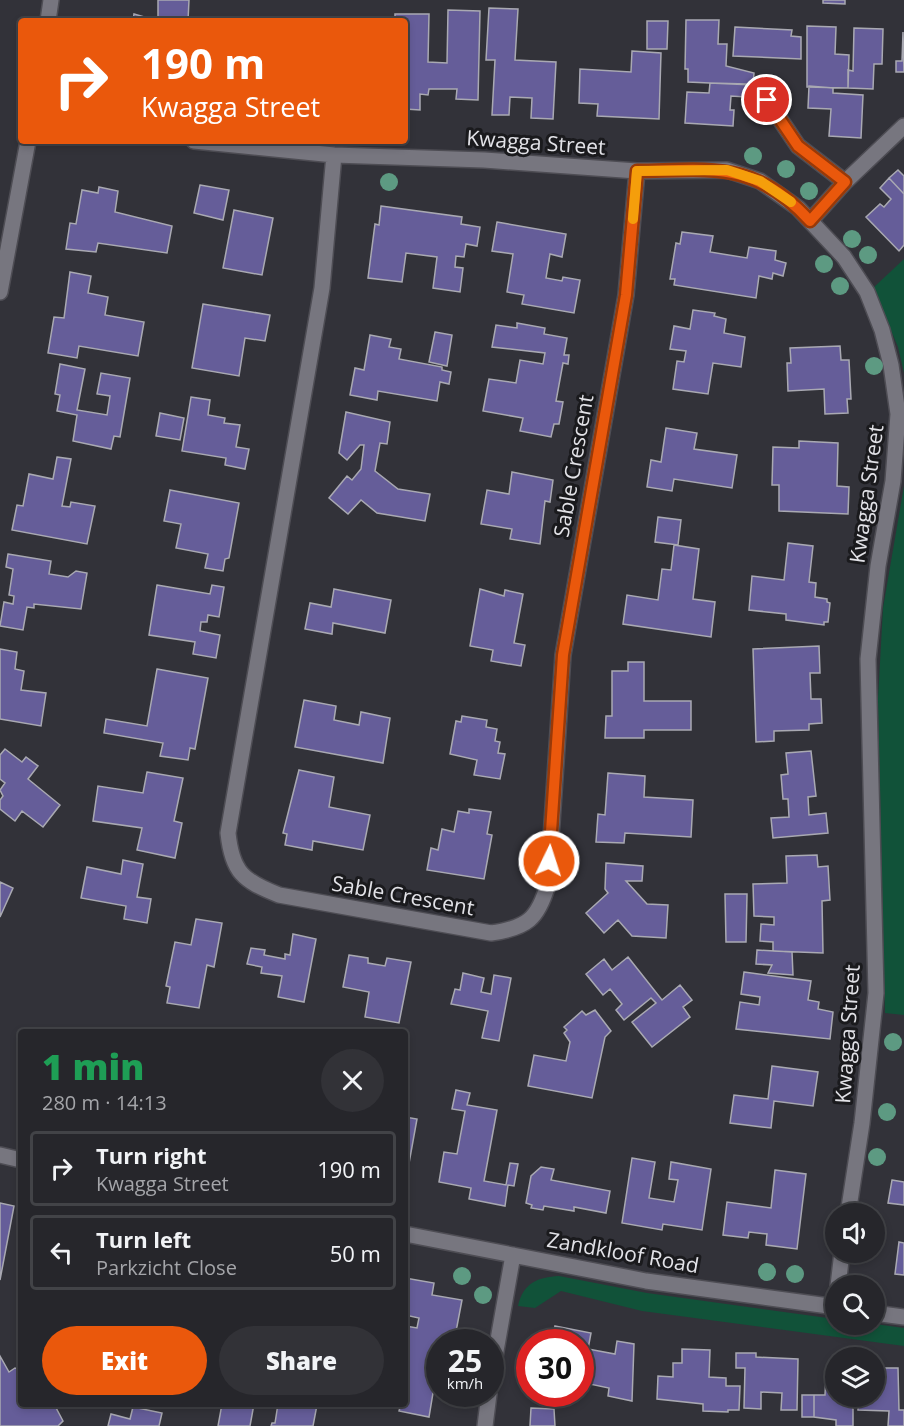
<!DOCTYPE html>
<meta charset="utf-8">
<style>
body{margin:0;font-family:"Open Sans",sans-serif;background:#323237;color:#f1f3f6;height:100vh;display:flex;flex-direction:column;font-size:22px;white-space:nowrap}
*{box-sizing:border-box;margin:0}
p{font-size:20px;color:#a4a5a9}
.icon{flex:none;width:33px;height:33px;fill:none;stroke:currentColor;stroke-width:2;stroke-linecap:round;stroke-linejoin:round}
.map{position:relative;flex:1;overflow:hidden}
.details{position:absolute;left:18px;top:1029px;width:390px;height:378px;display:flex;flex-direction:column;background:#26262b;border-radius:6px;box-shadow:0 3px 9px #0003,0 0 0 2px #424347}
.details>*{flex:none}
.hud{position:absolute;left:18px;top:18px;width:390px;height:126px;border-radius:6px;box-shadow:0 3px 9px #0003,0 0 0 2px #424347;background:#ea580c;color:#fff;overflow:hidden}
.buttons{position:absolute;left:825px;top:1203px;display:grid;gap:12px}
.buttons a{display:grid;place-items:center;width:60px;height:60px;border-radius:50%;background:#26262b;box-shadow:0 3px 9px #0003,0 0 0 2px #424347;font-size:30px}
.speed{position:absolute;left:426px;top:1329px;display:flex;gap:12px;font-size:30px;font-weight:700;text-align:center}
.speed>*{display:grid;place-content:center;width:78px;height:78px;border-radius:50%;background:#26262b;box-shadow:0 3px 9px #0003,0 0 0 2px #424347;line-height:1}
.speed small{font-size:15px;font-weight:400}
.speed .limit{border:9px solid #d22;background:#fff;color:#111}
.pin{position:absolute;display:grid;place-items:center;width:51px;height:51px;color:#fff;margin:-26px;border:3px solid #fff;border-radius:50%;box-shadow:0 2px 6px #0007}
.me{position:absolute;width:66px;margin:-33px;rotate:4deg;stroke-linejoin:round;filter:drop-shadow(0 0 4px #0008)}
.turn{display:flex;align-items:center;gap:21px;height:126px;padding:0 24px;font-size:27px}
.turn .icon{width:78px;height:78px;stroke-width:2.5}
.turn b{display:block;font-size:42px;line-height:51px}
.round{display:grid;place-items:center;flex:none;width:63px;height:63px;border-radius:32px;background:#323237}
.overview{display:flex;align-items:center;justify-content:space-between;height:102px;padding:0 24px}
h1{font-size:36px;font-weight:800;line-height:45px;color:#1e9e55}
.primary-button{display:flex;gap:12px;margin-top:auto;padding:12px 24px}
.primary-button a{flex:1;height:69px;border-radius:36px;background:#ea580c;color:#fff;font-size:24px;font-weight:800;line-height:69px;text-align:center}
.primary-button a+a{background:#323237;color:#f1f3f6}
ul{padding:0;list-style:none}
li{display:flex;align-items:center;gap:18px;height:75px;margin:0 12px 9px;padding:0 12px;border:3px solid #424347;border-radius:6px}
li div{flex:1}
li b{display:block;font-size:22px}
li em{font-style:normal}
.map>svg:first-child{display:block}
.green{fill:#115239}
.building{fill:#655d99;stroke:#a9a9b2;stroke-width:1.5}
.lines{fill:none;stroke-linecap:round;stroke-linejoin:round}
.minor-casing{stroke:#4e4d54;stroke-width:18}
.minor{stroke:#77767f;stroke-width:15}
.tree{fill:#5d9a82}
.route-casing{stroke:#983908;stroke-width:15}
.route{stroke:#ea580c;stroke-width:10}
.slow{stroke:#f59e0b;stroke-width:10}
.labels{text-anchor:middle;stroke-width:6;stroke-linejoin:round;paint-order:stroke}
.street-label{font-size:21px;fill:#e2e2e7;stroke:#1a1a1d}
</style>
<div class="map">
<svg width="904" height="1426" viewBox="0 0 904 1426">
<rect width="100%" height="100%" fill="#323239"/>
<path class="green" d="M904 259V373L898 347 873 288Z
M904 486V1015L885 1013 878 699 883 608Z
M559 1276 647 1293 835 1319 836 1324H875L904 1328V1346L642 1311 561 1291 535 1308 518 1306C523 1283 538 1277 559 1276Z"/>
<path class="building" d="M158 0H189L188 21 158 20Z
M823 0H845V4L823 3Z
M489 8 518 9 515 60 556 62 553 119 531 118 532 98 510 97 509 115H492L495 60H486Z
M448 10 480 11 478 100 456 99 457 89H429L428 95 420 94V110L405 109V21H395V14H429L428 62 447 63Z
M134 14 155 20V21H133Z
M686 20H719L718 44H727L726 66 754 73 753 85 688 82V69H685Z
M647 21H668L667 49H647Z
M807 26 836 27 835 54 849 55 848 88 807 87Z
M735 27 792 30 791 36 801 37V59L733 56Z
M854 28 883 29 882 64H874L873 89 848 88V70L853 71Z
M903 32 904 72H896V61H902Z
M632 51 661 53 659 119 597 116 598 104 579 103 580 69 631 72Z
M710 83 747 84 746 97 731 96 730 110H734L733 126 685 123 687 92 709 93Z
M809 86 833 88V93L863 95 861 138 829 136 831 109 808 108Z
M898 170 904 176V194L889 178Z
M889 178 904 194V245L899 251 866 217 880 204 884 207 891 199 880 188Z
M200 185 229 190 223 220 194 213Z
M99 187 118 191 115 212 172 226 167 253 98 243 96 252 66 249 70 223 76 224 82 190 98 193Z
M381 206 462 217 461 224 480 227 477 246 466 244 464 257 456 256 455 267 463 268 460 292 433 288 437 257 406 253 402 282 368 278 375 224 379 225Z
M234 210 273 218 262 275 223 268Z
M497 222 566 234 562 257 550 254 546 278 562 281 563 277 580 280 574 313 522 304 524 295 507 292 513 254 492 251Z
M682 232 713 236 710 252 747 258 749 247 776 251 775 260 786 263 783 276 773 273 772 279 759 276 756 298 674 285 675 279H670L676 243 680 244Z
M70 272 91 276 88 293 108 297 105 315 144 322 138 356 79 346 77 358 48 353 54 317 64 318Z
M203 304 270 315 265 341 245 338 239 376 192 368Z
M693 310 715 313 714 316 726 319 724 333 745 337 741 367 713 363 708 394 673 389 677 361 684 362 686 351 670 349 674 326 690 329Z
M517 323 545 328 544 334 567 338 564 355H569L568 364 563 363 556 401 563 402 559 424H554L551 437 520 431 523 418 483 411 489 379 516 383 520 360 543 364 545 353 492 347 496 325 517 328Z
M435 332 452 335 447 366 429 362Z
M370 335 391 339 389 347 401 349 399 359 442 367V370L451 372 449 384 440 382 437 401 378 391 377 400 350 395 355 368 364 370Z
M840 346 841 360H849L851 399H847L848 413 825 414 824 389 788 391 787 363H791L790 348Z
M60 364 85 369 77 410 107 415 110 396 97 394 101 373 130 378 120 437 114 436 111 449 73 441 77 415 57 411 60 395 55 394Z
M191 397 210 400 208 415 225 418 224 423 240 425 236 447 249 449 245 469 225 465 226 458 182 451Z
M346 412 390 422 387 444 380 443 375 471 398 489 430 494 425 521 377 513 361 500 348 514 329 498 347 476 352 480 361 469 364 445H360L347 460 339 453Z
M160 413 184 418 180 440 156 436Z
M666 428 697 433 694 449 737 455 732 488 674 479 672 491 647 487 651 460 661 462Z
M799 441 838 443 837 486 849 487 848 514 779 511V485H772L773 447 799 448Z
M57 457 71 459 62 506 70 507 71 502 95 506 87 544 12 530 17 505 23 506 29 474 53 479Z
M512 472 553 480 550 502 545 501 540 544 510 539 512 529 481 524 487 490 509 494Z
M170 490 239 503 229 558 225 559 223 571 205 568 208 554 176 548 181 524 164 521Z
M658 517 681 520 678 545 655 542Z
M788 543 813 546 809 582 816 583 815 597 827 599V602L830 603 828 622H824V625L786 620V614L749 610 752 576 784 580Z
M674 545 699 549 693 599 715 602 711 637 623 624 627 595 658 600 662 569 671 570Z
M8 554 51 561 49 574 68 577 76 571 87 573 81 609 34 604V608L27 607 23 630 0 626 4 602 13 604 14 596 9 595 13 569 6 567Z
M157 585 210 594 212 585 224 587 219 617 208 615 207 622H201L200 631 220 635 216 658 193 654 195 642 149 635Z
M334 589 391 600 385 633 333 623 332 634 305 629 310 603 331 607Z
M480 589 504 596 505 590 523 594 514 643 525 645 521 666 491 661 493 650 470 646Z
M819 646 820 673H810L811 699H821L822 723 809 724V730L774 731V741L756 742 753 649Z
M0 649 17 652 15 669 24 671 21 690 46 693 41 726 0 719Z
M628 662H644V701H691V730H644V738H605L606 716H612V671H628Z
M157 669 208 678 195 749 190 748 188 760 160 756 163 743 104 733 106 719 147 726Z
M304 700 336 706 334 720 359 725 361 712 390 718 383 763 295 747Z
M462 716 487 720 486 727 497 729 495 741 500 742 498 753 505 754 500 779 474 775 477 760 450 754 456 721 461 722Z
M5 749 22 762 26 757 38 766 28 779 60 805 43 827 22 811 15 821 0 809V800L3 796 0 790 5 783 0 779V755Z
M811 751 816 796 808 797 809 815 826 813 828 833 773 838 771 818 789 817 788 799H783L781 775 788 774 786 753Z
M299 770 334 777 329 807 370 815 363 850 313 841 312 850 285 845 287 834 283 833Z
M147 772 183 778 174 821 182 823 175 858 137 850 142 828 93 821 98 786 143 793Z
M608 773 645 776 644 797 693 800 691 837 625 833 624 843 596 842 598 814 605 815Z
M469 809 491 812 487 834 492 835 484 879 427 870 431 848 438 850 442 829 454 832 458 811 469 813Z
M817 855 818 867 828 866 830 900 822 901 823 953 773 951V942L760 941 761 924 774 925V917L754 916 753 884 787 883 786 856Z
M123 860 143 864 137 897 151 899 147 923 124 919 126 906 81 898 87 867 121 874Z
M606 863 643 866 642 881H626L647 904 668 905 666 938 632 936 618 920 604 933 586 913 608 893 605 889Z
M0 882 13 888 0 917Z
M725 894H747L746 942H726Z
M196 919 222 923 214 967 207 965 199 1008 167 1003 170 987 166 986 175 942 191 945Z
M293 934 316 939 304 1002 278 997 282 976 261 973 262 967 247 964 251 948 265 950 264 955 285 959V954L290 955Z
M757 950 792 952 793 975 768 973 772 965 756 964Z
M349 955 368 958V963L385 966 387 958 411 962 399 1023 365 1017 369 992 343 987Z
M628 957 662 1000 680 985 692 1000 683 1007 690 1017 652 1047 632 1022 656 1003 651 998 624 1020 616 1010 622 1004 610 989 603 995 586 974 604 959 612 970Z
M744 972 811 981 808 1000 819 1002 818 1009 833 1012 830 1039 736 1029 740 1002 759 1005 760 997 741 994Z
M463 973 484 978 481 992 491 994 494 975 511 978 499 1041 482 1038 488 1011 451 1004 455 989 460 990Z
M595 1010 611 1031 605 1037 592 1098 528 1086 534 1055 566 1061 570 1042 564 1033 567 1030 564 1027 582 1011 586 1015Z
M772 1066 818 1072 813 1106 774 1101 771 1128 730 1123 734 1095 768 1099Z
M456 1090 470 1093 467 1105 497 1110 484 1181 506 1185 510 1163 518 1164 514 1186 508 1185 505 1206 469 1199 471 1188 439 1182 444 1152 457 1154 465 1111 452 1109Z
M405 1117 417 1119 406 1180H405Z
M632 1158 655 1162 649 1198 674 1202 678 1180 669 1179 671 1162 711 1169 702 1230 663 1224 662 1230 622 1223Z
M541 1167 554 1169 551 1180 610 1191 606 1213 574 1207V1211L544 1206 543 1210 531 1208 532 1205 526 1203 531 1176Z
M775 1170 806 1174 797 1249 766 1245 767 1234 749 1232 748 1238 723 1235 727 1202 771 1208Z
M892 1180 904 1182V1205L888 1203Z
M0 1203 14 1206 0 1280Z
M899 1242 904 1243V1275L895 1274Z
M405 1278 434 1283 432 1295 462 1300 454 1342H440V1379L435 1381 429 1417 399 1411 401 1404H405V1326L417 1328 419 1318 405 1315Z
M555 1326 591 1333 588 1349 615 1354 617 1341 634 1344 632 1401 608 1396 609 1388 580 1382V1342H552Z
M682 1349 710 1350 709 1377 726 1378V1386H740L739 1410H728V1412L703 1411V1404L657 1399 658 1376 673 1377V1363H682Z
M736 1353H756V1357L798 1359 797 1410H781L782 1393 761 1392V1409L744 1408 745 1368H736Z
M0 1356 9 1372 15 1368 21 1370V1404H54L63 1421 58 1426H0Z
M874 1368H898L899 1410H904V1426H888L889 1411 858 1410V1396H874Z
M826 1375 836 1376V1396H853V1426H836V1420L814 1417V1395H825Z
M535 1394H558L557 1400 535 1396Z
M802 1395H814V1417H802Z
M222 1404H254L250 1426H218Z
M278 1404 317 1405 313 1426H271L272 1423H275Z
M133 1407 162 1413 159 1426H108L111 1414 130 1419Z
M531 1408 554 1409 555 1426H530Z"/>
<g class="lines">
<defs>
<path id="minor" d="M48 21 51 0
M767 100 798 146 845 182
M194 141 334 155 484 160 637 171 727 170 760 181 798 208 844 257 867 292 882 330 891 365 898 414 893 481 878 566 868 659 876 993 862 1123 848 1214
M334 155 322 288 228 833C232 872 243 881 279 895L491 933C527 928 538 919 548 884L563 655 626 295 637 171
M810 221 845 182 904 126
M0 292 28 141
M0 1155 21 1160
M405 1234 646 1281 836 1307
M838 1286 842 1252
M874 1313 904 1317
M490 1385 513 1255
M485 1426 489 1394"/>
</defs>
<use href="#minor" class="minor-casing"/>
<use href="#minor" class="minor"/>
</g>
<g class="tree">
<circle cx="753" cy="156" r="9"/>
<circle cx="786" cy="169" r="9"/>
<circle cx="389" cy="182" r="9"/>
<circle cx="809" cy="191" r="9"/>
<circle cx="852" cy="239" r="9"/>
<circle cx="868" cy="255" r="9"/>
<circle cx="824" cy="264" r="9"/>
<circle cx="840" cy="286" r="9"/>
<circle cx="874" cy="366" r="9"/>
<circle cx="893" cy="1042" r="9"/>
<circle cx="887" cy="1112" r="9"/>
<circle cx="877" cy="1157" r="9"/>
<circle cx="767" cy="1272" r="9"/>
<circle cx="795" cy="1274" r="9"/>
<circle cx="462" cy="1276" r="9"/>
<circle cx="483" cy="1295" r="9"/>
</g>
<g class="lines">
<defs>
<path id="route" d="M549 861 563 655 626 295 637 171C712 170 755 160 810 221L845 182 798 146 767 100"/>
</defs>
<use href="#route" class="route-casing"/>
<use href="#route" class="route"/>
<path class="slow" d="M633 219 637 171 727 170 760 181 791 202"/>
</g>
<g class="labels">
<g class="street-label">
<text transform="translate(536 143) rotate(4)" y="7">Kwagga Street</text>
<text transform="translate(574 466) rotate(-80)" y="7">Sable Crescent</text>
<text transform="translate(867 494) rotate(-82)" y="7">Kwagga Street</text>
<text transform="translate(403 896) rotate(10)" y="7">Sable Crescent</text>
<text transform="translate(848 1034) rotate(-86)" y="7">Kwagga Street</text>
<text transform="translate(623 1253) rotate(10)" y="7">Zandkloof Road</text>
</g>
</g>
</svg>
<div class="buttons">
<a><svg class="icon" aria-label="sound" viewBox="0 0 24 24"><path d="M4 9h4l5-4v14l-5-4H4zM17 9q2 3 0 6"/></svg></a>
<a><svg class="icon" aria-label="search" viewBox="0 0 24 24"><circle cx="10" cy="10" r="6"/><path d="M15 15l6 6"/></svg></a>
<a><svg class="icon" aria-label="layers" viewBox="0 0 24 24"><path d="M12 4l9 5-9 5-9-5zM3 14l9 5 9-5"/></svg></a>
</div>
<div class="speed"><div>25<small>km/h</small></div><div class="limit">30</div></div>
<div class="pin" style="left:767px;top:100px;background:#d93025"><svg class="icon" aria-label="arrive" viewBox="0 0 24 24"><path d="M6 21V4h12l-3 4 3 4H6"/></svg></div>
<svg class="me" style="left:549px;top:861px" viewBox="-20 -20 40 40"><circle r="17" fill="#ea580c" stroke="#fff" stroke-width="3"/><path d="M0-11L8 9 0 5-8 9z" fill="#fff"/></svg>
<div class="hud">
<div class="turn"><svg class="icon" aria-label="right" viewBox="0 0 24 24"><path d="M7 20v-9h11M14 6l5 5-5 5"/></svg><div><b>190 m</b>Kwagga Street</div></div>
</div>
<section class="details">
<div class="overview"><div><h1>1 min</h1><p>280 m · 14:13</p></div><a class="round"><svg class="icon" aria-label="close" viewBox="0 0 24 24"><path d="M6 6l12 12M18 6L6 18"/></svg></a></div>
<ul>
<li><svg class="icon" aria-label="right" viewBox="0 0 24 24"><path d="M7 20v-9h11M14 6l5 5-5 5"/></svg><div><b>Turn right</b><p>Kwagga Street</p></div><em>190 m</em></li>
<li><svg class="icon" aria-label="left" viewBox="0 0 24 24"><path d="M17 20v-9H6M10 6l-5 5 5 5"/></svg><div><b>Turn left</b><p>Parkzicht Close</p></div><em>50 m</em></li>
</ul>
<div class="primary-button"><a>Exit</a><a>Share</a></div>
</section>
</div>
